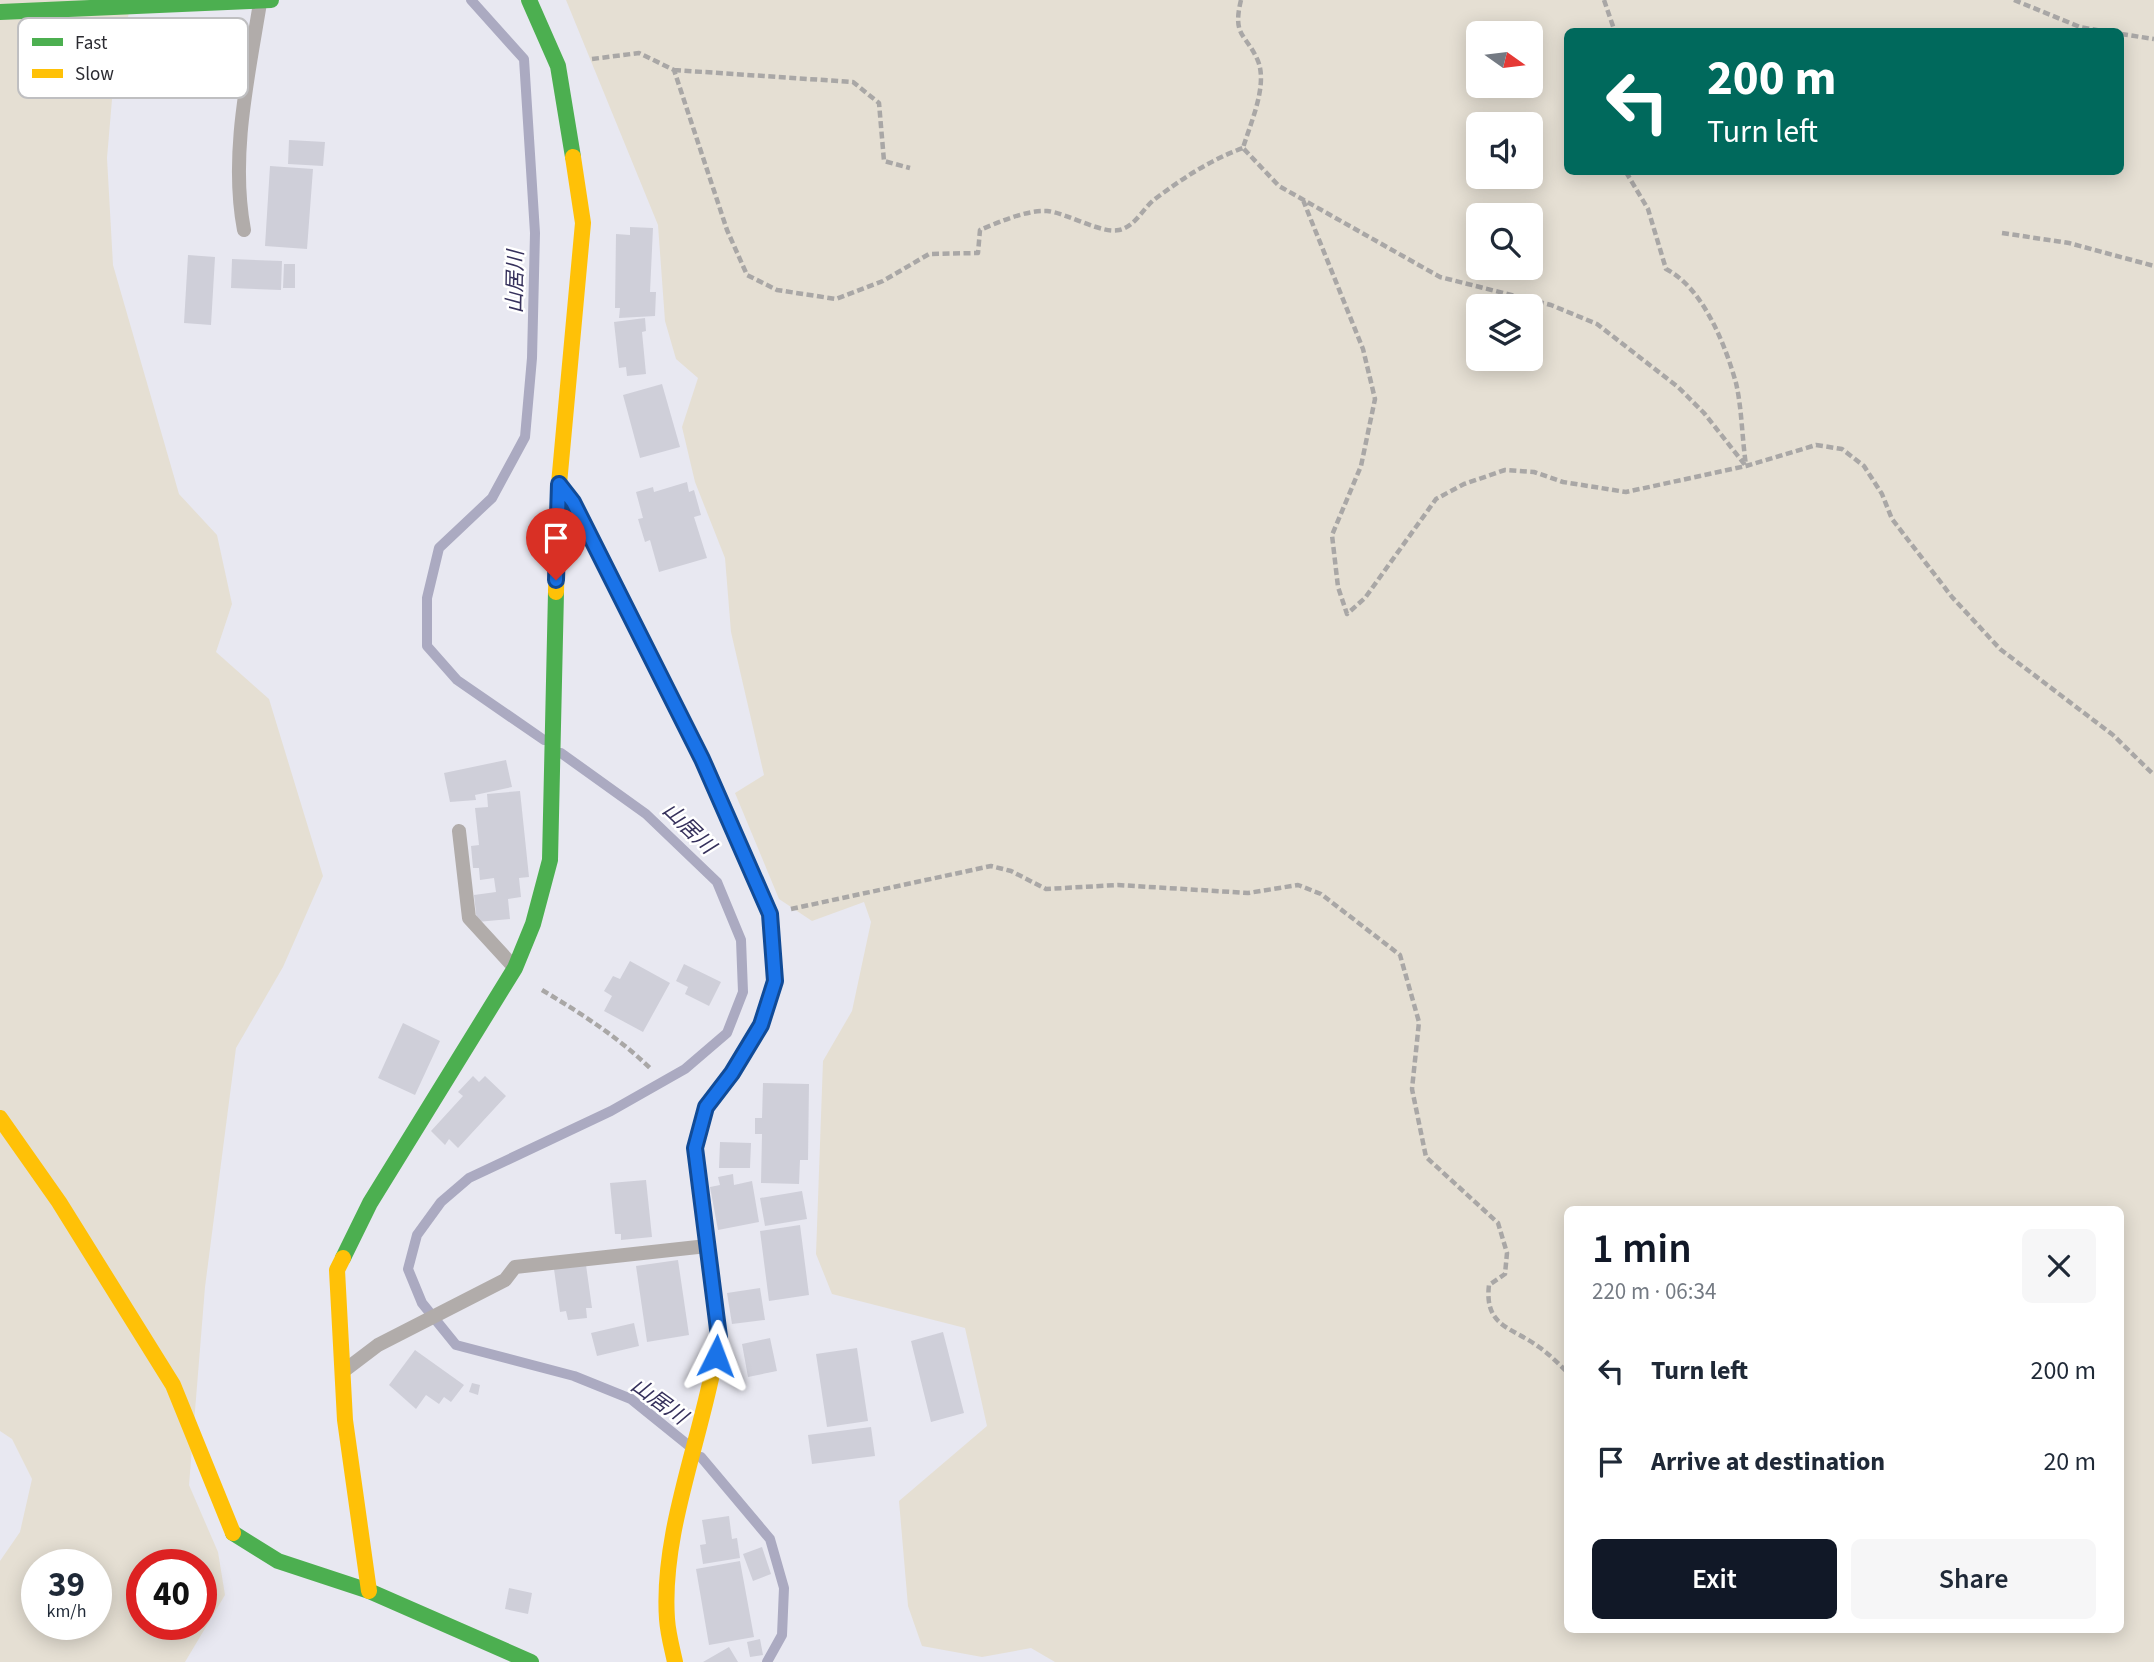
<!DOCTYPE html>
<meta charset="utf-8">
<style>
body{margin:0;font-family:"Source Sans 3","Noto Sans JP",sans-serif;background:#f6f6f7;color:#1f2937;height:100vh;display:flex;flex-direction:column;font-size:26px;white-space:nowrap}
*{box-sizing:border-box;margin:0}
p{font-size:23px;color:#747a83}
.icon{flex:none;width:38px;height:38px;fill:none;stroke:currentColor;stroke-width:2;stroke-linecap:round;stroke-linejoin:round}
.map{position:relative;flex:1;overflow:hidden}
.details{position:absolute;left:1564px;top:1206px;width:560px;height:427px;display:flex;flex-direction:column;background:#fff;border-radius:10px;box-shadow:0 4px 18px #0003}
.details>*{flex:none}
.banner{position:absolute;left:1564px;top:28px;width:560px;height:147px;border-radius:10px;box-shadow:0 4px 18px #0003;background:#00695c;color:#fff;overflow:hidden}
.needle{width:46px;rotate:104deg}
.fabs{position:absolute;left:1466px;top:21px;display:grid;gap:14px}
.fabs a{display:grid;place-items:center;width:77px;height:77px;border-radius:10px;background:#fff;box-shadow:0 4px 18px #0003;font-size:35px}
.speed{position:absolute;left:21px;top:1549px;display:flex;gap:14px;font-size:35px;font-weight:700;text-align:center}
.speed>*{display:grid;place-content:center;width:91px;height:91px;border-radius:50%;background:#fff;box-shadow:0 4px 18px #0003;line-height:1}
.speed small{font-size:18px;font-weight:400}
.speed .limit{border:10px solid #d22;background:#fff;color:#111}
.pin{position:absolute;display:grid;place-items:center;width:60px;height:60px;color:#fff;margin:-72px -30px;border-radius:50% 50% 50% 0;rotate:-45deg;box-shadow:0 0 7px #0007}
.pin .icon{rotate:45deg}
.me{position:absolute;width:77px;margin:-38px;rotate:3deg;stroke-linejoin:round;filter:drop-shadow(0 0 5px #0008)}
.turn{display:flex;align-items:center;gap:24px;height:147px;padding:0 28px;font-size:32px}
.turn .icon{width:91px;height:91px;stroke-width:2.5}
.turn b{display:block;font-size:49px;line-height:60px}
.round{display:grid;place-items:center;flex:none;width:74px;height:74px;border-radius:10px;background:#f6f6f7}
.headline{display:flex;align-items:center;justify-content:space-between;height:119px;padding:0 28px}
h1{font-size:42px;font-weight:600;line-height:52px;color:#111827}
.button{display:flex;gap:14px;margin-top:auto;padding:14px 28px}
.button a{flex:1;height:80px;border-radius:10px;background:#111827;color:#fff;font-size:28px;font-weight:600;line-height:80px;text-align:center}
.button a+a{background:#f6f6f7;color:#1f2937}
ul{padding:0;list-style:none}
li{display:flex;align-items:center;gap:21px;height:91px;padding:0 28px}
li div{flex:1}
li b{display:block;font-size:26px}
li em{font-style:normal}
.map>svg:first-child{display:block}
.green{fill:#e5dfd3;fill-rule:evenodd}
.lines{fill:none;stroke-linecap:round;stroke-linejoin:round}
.stream{stroke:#abaac1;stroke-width:10}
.building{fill:#cfcfd9}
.path{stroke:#a9a7a6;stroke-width:4.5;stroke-dasharray:7 3.5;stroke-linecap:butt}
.lane{stroke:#b1acaa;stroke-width:14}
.fast{stroke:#4caf50;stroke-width:16}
.slow{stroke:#ffc107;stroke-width:16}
.route-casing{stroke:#114b97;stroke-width:18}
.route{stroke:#1a73e8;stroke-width:12}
.labels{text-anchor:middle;stroke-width:5;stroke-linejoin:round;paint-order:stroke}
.water-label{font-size:21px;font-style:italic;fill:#36315c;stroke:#fff}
.key{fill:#fff;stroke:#bfbfc1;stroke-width:2}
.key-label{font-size:19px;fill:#2b2b31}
</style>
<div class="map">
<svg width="2154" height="1662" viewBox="0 0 2154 1662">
<rect width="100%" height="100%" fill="#e8e8f1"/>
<path class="green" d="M0 0H132L114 76 107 158 113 265 179 494 217 535 232 604 216 652 269 699 323 876 283 967 236 1048 205 1287 189 1485 218 1552 225 1595 185 1662H0V1561L20 1532 32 1479 12 1439 0 1431ZM37 1564H96V1624H37ZM142 1564H201V1624H142Z
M566 0H2154V1662H1055L1031 1648 982 1657 922 1646 908 1606 899 1501 987 1426 965 1328 832 1294 816 1254 823 1061 852 1011 871 922 864 902 812 921 779 899 735 793 764 775 731 632 725 558 695 482 682 427 698 378 676 359 665 321 658 225ZM1568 32H2121V172H1568ZM1479 33H1531V86H1479ZM1479 124H1531V177H1479ZM1479 215H1531V268H1479ZM1479 306H1531V359H1479ZM1568 1209H2121V1629H1568Z"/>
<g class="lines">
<path class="stream" d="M471 0 524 59 535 233 532 358 525 437 492 498 439 548 427 598V646L457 680 544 740
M561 753 646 814 717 882 741 940 743 992 727 1033 685 1069 611 1111 469 1178 441 1202 417 1235 408 1269 422 1303 456 1345 574 1376 631 1399 688 1445
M701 1457 770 1539 784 1588 782 1635 767 1662"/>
</g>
<path class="building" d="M289 140 325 142 323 166 288 164Z
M270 166 313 169 307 249 265 246Z
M630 227 653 228 650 292H656L655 316 619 318 620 308H615L616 234 630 235Z
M188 255 215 257 211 325 184 323Z
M232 259 282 261 281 290 231 288Z
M284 264H295V288H283Z
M645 318 646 331 642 332 646 374 627 376 626 367 619 368 614 322Z
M662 384 680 447 640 458 623 395Z
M687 482 689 492 694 490 701 515 694 517 707 558 659 572 650 540 645 542 638 519 643 518 636 492 653 487 654 492Z
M506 760 512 787 475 795 476 800 450 802 444 773Z
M520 791 529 877 519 878 521 897 508 899 510 919 477 922 474 895 496 892 494 878 480 880 479 868H473L471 846 479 845 475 808 488 807 487 794Z
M630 961 670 983 643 1032 604 1011 612 996 604 991 613 976 620 979Z
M684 964 721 982 709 1006 685 994 688 987 676 981Z
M403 1023 440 1041 415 1095 378 1078Z
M473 1076 479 1082 485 1076 506 1096 458 1148 449 1139 445 1145 431 1131 463 1096 458 1092Z
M763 1083 809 1084 808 1160H800L799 1184 761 1183 762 1134H755V1118H762Z
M720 1142 751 1143 750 1168H719Z
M733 1174 734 1185 752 1181 759 1222 718 1230 710 1187 720 1185 718 1177Z
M646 1180 652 1237 621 1240V1234H615L610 1183Z
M802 1191 807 1219 765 1226 760 1198Z
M800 1225 809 1295 769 1301 760 1231Z
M678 1260 689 1335 647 1342 636 1266Z
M586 1265 592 1308H586L587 1318 568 1320 566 1311 560 1312 554 1269Z
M760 1288 765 1320 732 1324 727 1293Z
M634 1323 639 1346 597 1356 591 1333Z
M943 1332 964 1413 931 1422 911 1341Z
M770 1338 777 1371 748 1377 742 1344Z
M857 1348 868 1421 827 1427 816 1354Z
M415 1350 464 1385 451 1402 444 1397 439 1404 426 1395 416 1409 389 1385Z
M472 1383 480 1385 478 1395 469 1392Z
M871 1427 875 1456 812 1464 808 1435Z
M729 1516 732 1539 737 1538 740 1558 703 1564 700 1545 706 1544 702 1520Z
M762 1547 771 1574 753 1581 743 1554Z
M740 1561 754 1637 709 1645 696 1569Z
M509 1588 532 1593 528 1614 505 1609Z
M760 1639 763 1655 750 1657 747 1642Z
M729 1647 738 1662H703Z"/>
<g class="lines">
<path class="path" d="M1241 0C1232 37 1246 33 1258 61 1268 86 1250 124 1243 148L1279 186 1440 277 1551 305 1597 324 1678 387 1704 413 1745 465
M1604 0 1615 32
M2014 0 2080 27 2107 32
M2121 34 2154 39
M592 59 639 53 674 70 727 230 747 275 777 290 836 299 883 281 929 254 978 253 980 230C999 222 1026 210 1047 211 1067 213 1101 234 1119 230 1135 227 1143 208 1155 199 1183 178 1210 160 1243 148
M674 70 853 82 879 103 884 161 910 168
M1626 172 1648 209 1666 269C1703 288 1725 344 1736 383 1742 409 1742 439 1746 465
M1303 200 1363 349 1375 399 1361 466 1332 535 1338 587 1347 614 1365 598 1436 499 1464 484 1505 470 1534 472 1563 482 1626 492 1746 466 1816 445 1842 449 1864 466 1882 494 1892 519 1952 597 2000 649 2113 735 2154 775
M2002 233 2069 243 2154 266
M791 909 991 866 1011 871 1046 889 1118 885 1248 893 1298 885 1321 894 1400 955 1419 1022 1412 1089 1426 1157 1498 1223 1507 1253 1505 1274 1489 1285C1484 1327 1512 1327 1539 1347 1549 1354 1559 1364 1568 1373
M542 990C582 1014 618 1037 651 1069"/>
<path class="lane" d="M244 230C230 156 248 77 260 3
M570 499 702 759 770 914 774 981 761 1025 732 1073 707 1107 695 1147
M459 831 469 918 513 966
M345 1370 378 1345 505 1280 515 1267 707 1246"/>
<path class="fast" d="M529 0 558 66 573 157
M0 12 271 0
M695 1148 719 1337 716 1354
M343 1258 370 1203 515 968 533 924 550 860 556 592
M233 1533 278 1561 369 1591 531 1662"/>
<path class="slow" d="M556 592 559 484 583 223 573 157
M0 1118 59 1202 173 1385 233 1533
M343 1258 337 1270 345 1420 369 1591
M675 1662C672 1648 668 1634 667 1619 661 1533 701 1440 716 1354"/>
</g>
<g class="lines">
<defs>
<path id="route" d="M556 580 559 484 573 502 702 759 770 914 775 981 761 1025 732 1073 706 1107 695 1148 719 1337 716 1356"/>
</defs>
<use href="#route" class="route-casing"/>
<use href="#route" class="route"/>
</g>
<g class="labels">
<g class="water-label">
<text transform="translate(515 282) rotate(-89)" y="7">山居川</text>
<text transform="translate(689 828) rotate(44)" y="7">山居川</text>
<text transform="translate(659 1401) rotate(36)" y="7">山居川</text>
</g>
</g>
<rect x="18" y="18" width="230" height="80" rx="10" class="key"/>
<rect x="32" y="38" width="31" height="8" fill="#4caf50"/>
<rect x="32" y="69" width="31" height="9" fill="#ffc107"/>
<g class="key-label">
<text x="75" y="49">Fast</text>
<text x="75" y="80">Slow</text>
</g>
</svg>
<div class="fabs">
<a><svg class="needle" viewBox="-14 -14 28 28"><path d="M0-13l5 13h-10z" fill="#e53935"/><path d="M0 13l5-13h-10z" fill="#747a83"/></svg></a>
<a><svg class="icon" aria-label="sound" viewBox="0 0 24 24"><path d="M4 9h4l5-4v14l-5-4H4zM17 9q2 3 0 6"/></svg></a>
<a><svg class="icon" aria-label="search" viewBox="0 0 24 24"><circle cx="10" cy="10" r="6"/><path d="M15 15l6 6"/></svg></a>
<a><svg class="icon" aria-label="layers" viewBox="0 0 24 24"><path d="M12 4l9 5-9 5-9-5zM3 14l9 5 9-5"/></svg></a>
</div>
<div class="speed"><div>39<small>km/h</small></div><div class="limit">40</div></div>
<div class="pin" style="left:556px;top:580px;background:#d93025"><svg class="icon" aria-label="arrive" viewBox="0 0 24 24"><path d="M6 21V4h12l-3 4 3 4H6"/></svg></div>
<svg class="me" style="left:716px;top:1356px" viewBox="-20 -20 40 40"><path d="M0-17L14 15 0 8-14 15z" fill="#1a73e8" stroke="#fff" stroke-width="4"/></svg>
<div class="banner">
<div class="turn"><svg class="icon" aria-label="left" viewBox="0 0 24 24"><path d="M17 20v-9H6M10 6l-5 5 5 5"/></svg><div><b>200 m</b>Turn left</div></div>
</div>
<section class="details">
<div class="headline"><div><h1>1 min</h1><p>220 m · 06:34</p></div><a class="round"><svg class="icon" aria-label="close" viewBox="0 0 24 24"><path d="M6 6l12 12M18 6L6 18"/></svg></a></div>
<ul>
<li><svg class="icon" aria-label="left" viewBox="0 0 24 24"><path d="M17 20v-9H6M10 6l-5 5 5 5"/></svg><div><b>Turn left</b></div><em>200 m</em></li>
<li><svg class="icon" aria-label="arrive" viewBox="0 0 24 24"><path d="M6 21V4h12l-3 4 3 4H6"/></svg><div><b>Arrive at destination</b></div><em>20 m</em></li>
</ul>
<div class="button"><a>Exit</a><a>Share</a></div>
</section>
</div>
